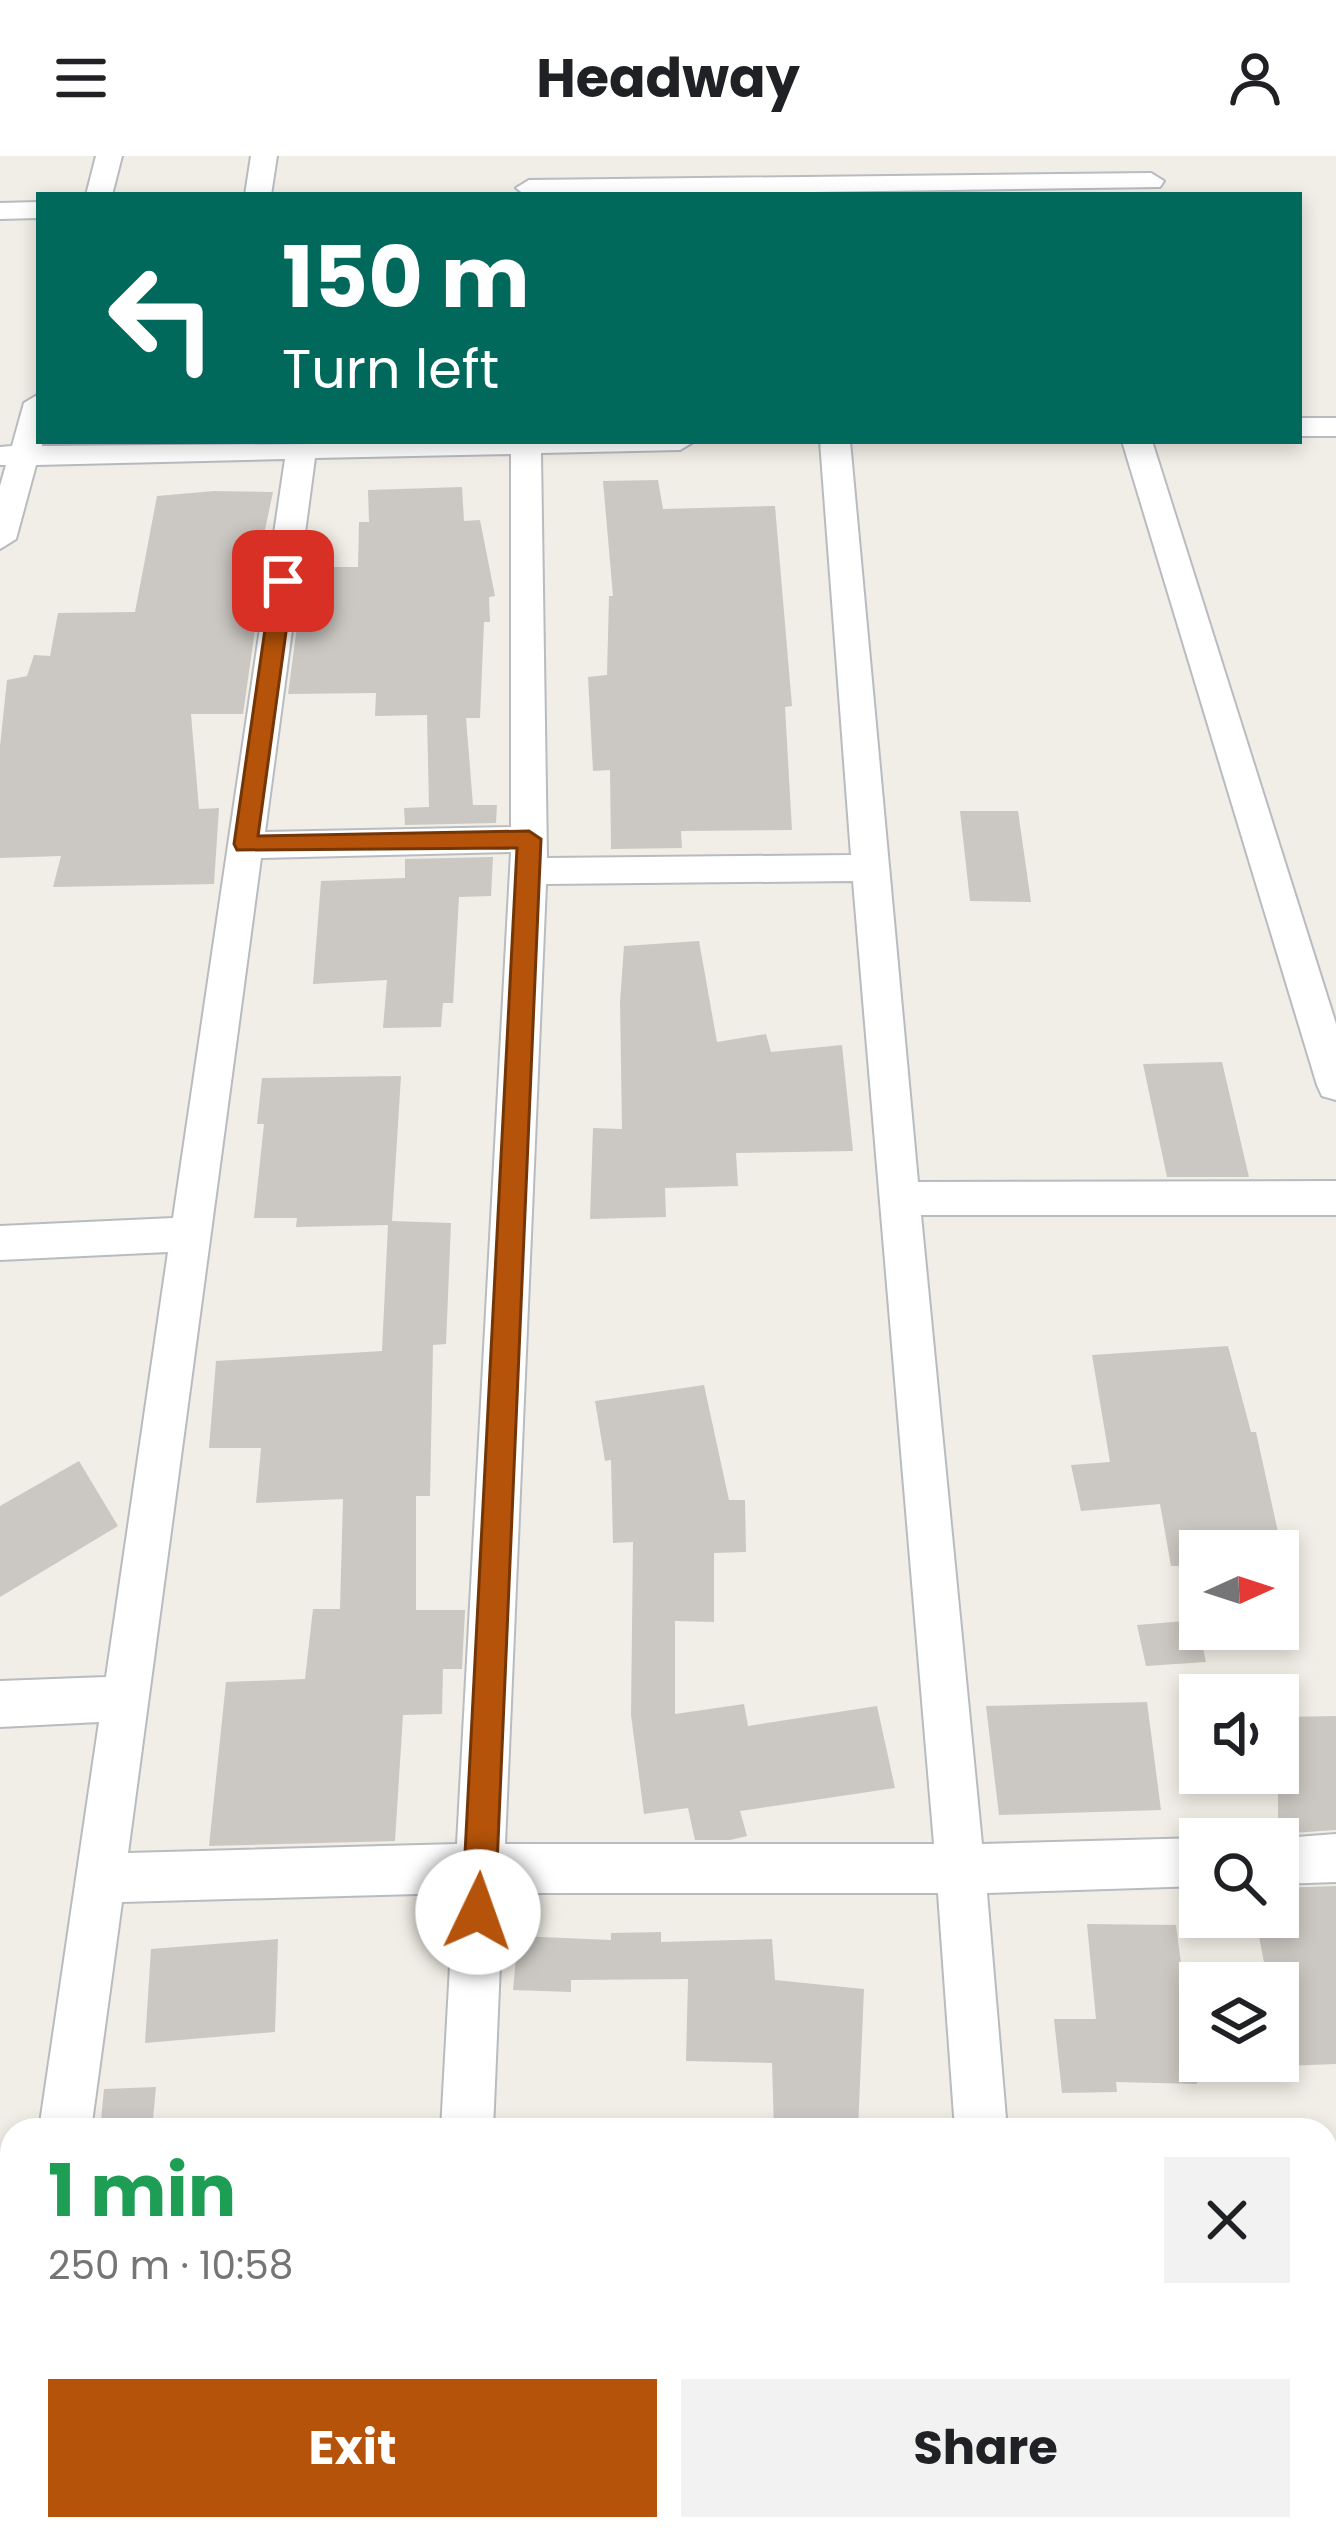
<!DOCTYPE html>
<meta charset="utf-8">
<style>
body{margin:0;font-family:Poppins,sans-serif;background:#f2f2f2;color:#202124;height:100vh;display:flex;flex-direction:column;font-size:45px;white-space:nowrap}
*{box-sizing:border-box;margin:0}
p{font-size:39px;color:#757577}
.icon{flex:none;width:66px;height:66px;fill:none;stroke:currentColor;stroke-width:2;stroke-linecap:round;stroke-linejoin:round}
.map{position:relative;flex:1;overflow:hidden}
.drawer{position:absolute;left:0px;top:1962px;width:1338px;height:423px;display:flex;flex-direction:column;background:#fff;border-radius:36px 36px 0 0;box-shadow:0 6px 18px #0003}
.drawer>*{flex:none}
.guide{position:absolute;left:36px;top:36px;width:1266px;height:252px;border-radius:0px;box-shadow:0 6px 18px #0003;background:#00695c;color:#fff;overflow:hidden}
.needle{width:78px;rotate:87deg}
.fabs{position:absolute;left:1179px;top:1374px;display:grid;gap:24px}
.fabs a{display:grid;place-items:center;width:120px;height:120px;border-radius:0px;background:#fff;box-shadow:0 6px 18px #0003;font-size:60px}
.pin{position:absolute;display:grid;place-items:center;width:102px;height:102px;color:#fff;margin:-51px;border-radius:24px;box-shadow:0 6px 18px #0006}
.me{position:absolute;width:132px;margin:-66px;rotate:3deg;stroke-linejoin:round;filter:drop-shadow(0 0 9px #0008)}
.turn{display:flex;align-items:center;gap:42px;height:252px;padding:0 48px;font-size:54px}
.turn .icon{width:156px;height:156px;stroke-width:2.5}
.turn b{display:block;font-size:84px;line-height:102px}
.round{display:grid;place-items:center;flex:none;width:126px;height:126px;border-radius:0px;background:#f2f2f2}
.summary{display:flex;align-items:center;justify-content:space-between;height:204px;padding:0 48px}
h1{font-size:72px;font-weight:700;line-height:90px;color:#1e9e55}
.action{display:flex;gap:24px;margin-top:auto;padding:24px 48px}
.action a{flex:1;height:138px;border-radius:0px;background:#b45309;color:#fff;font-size:48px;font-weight:700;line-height:138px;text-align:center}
.action a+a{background:#f2f2f2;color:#202124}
header{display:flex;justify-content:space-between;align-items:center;height:156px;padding:0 48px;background:#fff;font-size:54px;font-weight:700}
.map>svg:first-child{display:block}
.building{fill:#cbc8c3}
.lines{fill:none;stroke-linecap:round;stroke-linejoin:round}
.minor-casing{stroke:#b8bbc0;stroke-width:4}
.minor{fill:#fff;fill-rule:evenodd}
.route{fill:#b45309;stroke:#753606;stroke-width:3}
</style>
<header><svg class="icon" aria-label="menu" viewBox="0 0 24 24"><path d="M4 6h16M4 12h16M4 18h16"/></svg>Headway<svg class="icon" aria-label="person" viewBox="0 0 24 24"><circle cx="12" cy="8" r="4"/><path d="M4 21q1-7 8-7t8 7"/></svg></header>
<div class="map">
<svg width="1336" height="2384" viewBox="0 0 1336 2384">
<rect width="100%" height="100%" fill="#f0eee6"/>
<path class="building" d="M658 324 663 353 775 350 792 550 785 551 792 674 681 675 682 692 611 693 610 614 593 615 588 521 607 519 609 440H613L603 325Z
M462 331 464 365 480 364 495 440 489 441 490 466H484L480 562H466L473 649H497L496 667 405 669 404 652 429 651 427 559 375 560 376 537 288 538 305 411H358L359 366H369L368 334Z
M214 335 273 336 257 411H264L243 558H191L199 653 219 652 214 728 53 731 61 700 0 702V590L7 524 27 520 34 499 50 500 58 457 135 456 157 340Z
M960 655H1018L1031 746 970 745Z
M493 701 491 740 459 741 453 847H443L441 871 383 872 387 824 313 828 321 725 405 722V703Z
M699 785 717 886 766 878 771 896 842 889 853 995 736 997 738 1030 665 1032 666 1061 590 1063 593 972 622 973 620 846 624 790Z
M1222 906 1249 1021H1167L1143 908Z
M401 920 392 1065 451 1067 446 1188 433 1189 430 1340H416V1454H465L462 1513H443L442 1558 403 1559 395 1685 209 1690 226 1526 305 1523 313 1453H340L343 1343 256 1347 261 1292H209L216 1205 382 1195 388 1069 296 1071 297 1062H254L264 968H257L262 922Z
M1228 1190 1251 1276H1256L1285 1408H1278V1395H1200V1410H1171L1160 1348 1081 1355 1071 1309 1110 1306 1092 1199Z
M704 1229 729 1344H745L746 1396 714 1397V1466L675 1465V1558L744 1548 748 1570 877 1550 895 1632 740 1655 747 1680 730 1684H695L688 1652 644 1658 631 1559 633 1386 613 1387 611 1304 605 1305 595 1245Z
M79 1305 118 1370 0 1441V1350Z
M1197 1464 1206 1506 1146 1510 1137 1469Z
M1147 1546 1161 1654 999 1659 986 1550Z
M1336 1560V1674L1278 1678V1561Z
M1336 1730V1908L1284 1910 1278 1880V1827H1268L1256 1765 1278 1764V1732Z
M1087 1768 1176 1769 1197 1928 1116 1926 1117 1936 1062 1937 1054 1863H1096Z
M661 1776V1786L772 1783 775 1824 864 1833 858 1974H774L772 1907 686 1905 688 1823 571 1824V1836L513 1834 518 1780 611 1784V1777Z
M278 1783 275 1876 145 1887 151 1793Z
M156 1931 152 1974H100L104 1933Z"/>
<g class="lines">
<defs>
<path id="minor" d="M96 0H122L112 39H86Z
M251 0H277L271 39H245Z
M1151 17 1164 25 1160 31 615 39H525L516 32 529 24Z
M39 46V62L0 63V47Z
M39 238 42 290 695 285 680 294 541 297 547 702 851 699 820 285H850L918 1026 1336 1025V1059H921L982 1688 1200 1682 1203 1683 1200 1730 987 1737 1007 1974H955L938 1737H503L493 1974H441L454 1737 122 1746 91 1974H39L99 1566 0 1571V1525L106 1521 168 1096 0 1104V1070L173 1062 285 303 36 309 16 383 0 393V330L6 309H0V291L12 290 24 247ZM511 298V671L265 676 315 302ZM511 696 457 1688 128 1697 261 702ZM853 725 934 1688H505L546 728Z
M1299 262H1336V280H1299Z
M1122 285H1152L1336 868V944L1322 940 1317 929Z
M1336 1678V1726L1278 1728V1683H1270Z
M12 2302V2373H35L33 2384H0V2307Z
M417 2373H475L474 2384H416Z
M982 2373H1040L1041 2384H983Z"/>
</defs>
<use href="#minor" class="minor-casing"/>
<use href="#minor" class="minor"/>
</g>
<path class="route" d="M283 419 293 425 258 680 529 675 541 683 495 1756 490 1767 478 1772 467 1767 462 1756 517 692 237 694 234 688 272 425Z"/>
</svg>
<div class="fabs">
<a><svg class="needle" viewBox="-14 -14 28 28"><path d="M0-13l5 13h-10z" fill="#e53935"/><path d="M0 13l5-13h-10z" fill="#757577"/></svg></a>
<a><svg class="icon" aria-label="sound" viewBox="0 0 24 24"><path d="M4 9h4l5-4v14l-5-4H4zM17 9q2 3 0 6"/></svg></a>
<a><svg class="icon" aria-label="search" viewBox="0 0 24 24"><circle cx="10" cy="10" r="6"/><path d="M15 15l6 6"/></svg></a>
<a><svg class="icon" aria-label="layers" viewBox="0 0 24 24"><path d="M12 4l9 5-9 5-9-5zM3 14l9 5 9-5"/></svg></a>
</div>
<div class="pin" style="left:283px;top:425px;background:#d93025"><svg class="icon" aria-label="arrive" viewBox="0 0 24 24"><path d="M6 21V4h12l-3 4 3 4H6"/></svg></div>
<svg class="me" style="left:478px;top:1756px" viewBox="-20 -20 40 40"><circle r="19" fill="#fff"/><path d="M0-13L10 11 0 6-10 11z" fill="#b45309"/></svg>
<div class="guide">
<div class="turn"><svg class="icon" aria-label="left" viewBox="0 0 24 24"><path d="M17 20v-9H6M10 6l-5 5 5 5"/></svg><div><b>150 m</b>Turn left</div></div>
</div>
<section class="drawer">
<div class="summary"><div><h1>1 min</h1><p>250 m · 10:58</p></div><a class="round"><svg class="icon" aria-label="close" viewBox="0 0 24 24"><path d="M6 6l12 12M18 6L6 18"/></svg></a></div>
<div class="action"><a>Exit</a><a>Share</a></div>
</section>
</div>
